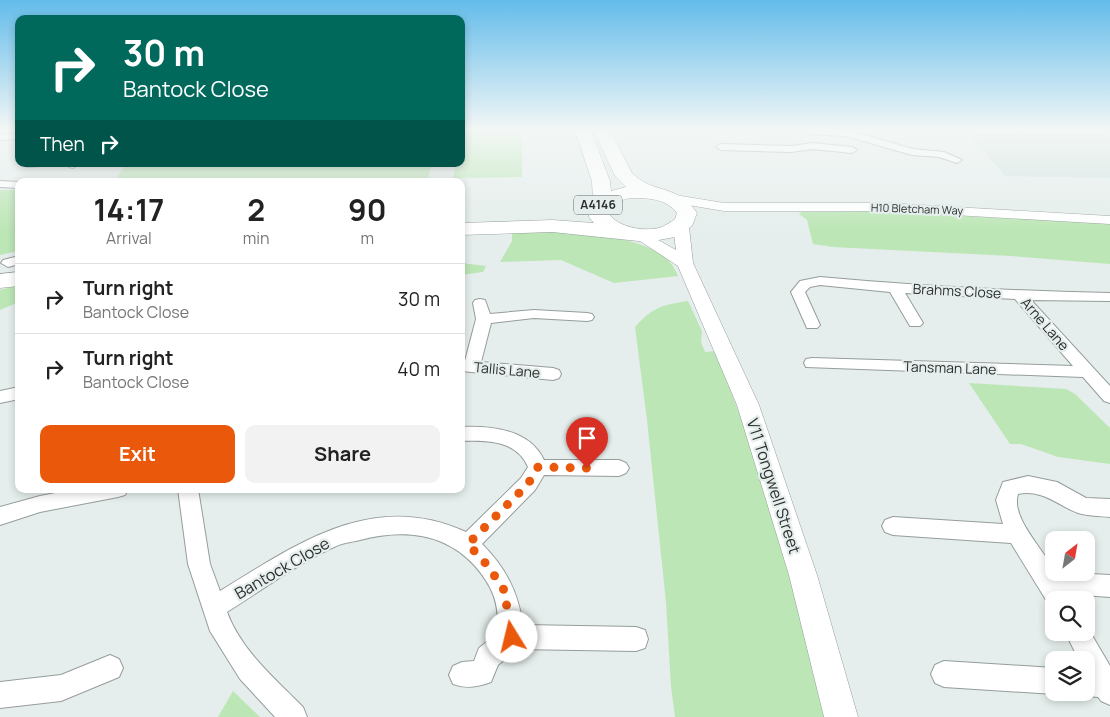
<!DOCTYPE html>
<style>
body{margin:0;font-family:Manrope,sans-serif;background:#f2f2f2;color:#222;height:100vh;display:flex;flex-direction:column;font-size:19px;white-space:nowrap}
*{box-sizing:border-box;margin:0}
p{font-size:16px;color:#767676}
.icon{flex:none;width:28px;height:28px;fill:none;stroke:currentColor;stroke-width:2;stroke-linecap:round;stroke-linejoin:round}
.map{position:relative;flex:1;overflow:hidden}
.drawer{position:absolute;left:15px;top:178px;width:450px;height:315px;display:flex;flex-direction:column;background:#fff;border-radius:10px;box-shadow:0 2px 8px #0003}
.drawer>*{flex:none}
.banner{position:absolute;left:15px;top:15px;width:450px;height:152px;border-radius:10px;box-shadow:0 2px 8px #0003;background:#00695c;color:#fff;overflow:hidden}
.needle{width:32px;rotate:31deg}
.buttons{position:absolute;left:1045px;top:531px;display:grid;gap:10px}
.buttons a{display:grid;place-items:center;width:50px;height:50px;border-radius:10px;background:#fff;box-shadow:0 2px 8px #0003;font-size:25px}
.pin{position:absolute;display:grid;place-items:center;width:42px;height:42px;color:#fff;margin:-51px -21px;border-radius:50% 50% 50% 0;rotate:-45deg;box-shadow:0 0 5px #0007}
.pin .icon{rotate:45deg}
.me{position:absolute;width:55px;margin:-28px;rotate:351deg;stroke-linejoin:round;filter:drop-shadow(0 0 4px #0008)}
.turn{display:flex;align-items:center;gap:18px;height:105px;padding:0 25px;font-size:22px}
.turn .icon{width:65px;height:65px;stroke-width:2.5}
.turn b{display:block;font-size:35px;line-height:42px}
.then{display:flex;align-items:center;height:48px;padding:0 25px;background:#0003;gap:10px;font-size:19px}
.eta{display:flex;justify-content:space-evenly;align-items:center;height:85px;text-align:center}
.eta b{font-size:30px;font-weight:700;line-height:35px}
.cta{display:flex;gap:10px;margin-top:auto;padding:10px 25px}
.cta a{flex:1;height:58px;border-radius:10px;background:#ea580c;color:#fff;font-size:20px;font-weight:700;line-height:58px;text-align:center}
.cta a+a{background:#f2f2f2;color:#222}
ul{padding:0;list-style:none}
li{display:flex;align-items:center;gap:15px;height:70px;padding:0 25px;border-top:1px solid #e0e0e0}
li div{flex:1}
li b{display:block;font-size:19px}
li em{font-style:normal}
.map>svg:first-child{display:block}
.built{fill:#d2e3df}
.green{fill:#bce6b5}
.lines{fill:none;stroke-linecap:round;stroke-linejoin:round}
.minor-casing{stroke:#959d9b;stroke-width:2}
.tertiary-casing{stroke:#959d9b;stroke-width:1}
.trunk-casing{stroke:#959d9b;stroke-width:1}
.minor{fill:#fff;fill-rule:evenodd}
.tertiary{fill:#fff;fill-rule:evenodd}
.trunk{fill:#fff;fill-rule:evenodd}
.route{stroke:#ea580c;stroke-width:9;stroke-dasharray:0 16.2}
.labels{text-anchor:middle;stroke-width:4.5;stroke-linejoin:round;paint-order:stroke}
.far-street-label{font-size:11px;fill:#2b2f2e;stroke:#e5eeec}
.shield{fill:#e5eeec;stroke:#636867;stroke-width:1}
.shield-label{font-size:12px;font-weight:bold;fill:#2b2f2e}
.street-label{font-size:14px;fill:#2b2f2e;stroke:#e5eeec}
.near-street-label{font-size:16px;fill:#2b2f2e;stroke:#e5eeec}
</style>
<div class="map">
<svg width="1110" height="717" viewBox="0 0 1110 717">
<rect width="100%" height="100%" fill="#e5eeec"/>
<path class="built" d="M967 131H1110V178L1005 176Z"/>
<path class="green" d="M463 131H522V177L453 178 456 164H461Z
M126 164H432L427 181H129L117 177Z
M0 190H19V251L0 255Z
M883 211 1110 224V264L1011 256 833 247 813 244 807 220 799 214 801 212Z
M512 228C550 229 636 233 665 257 671 262 675 269 678 276L614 283 561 260 500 262 512 241Z
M461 263 486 266 483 272 461 275Z
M19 285V302L0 310V290Z
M688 301 702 331 701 342 705 352 716 351 757 462 802 614 828 717H675L671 687 666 602 647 420 635 327C653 307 662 305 688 301Z
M969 383 1066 389 1075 394 1110 428V464L1058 457 1021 444H1010Z
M233 691 260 717H218Z"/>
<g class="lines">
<defs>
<path id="minor" d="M802 131H851L913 149 944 152 962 160 957 163 939 157 912 155 846 136 807 134Z
M19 133V139L0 140V134Z
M813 143 852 147 857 150 852 153 813 149 791 152 721 150 716 147 721 144 791 146Z
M27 164H45L44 166 27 167Z
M69 164H79L73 168 69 167Z
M0 181 19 182V188L0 187Z
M19 256V264L8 267 1 263 3 260Z
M820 277C917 286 1013 291 1110 293V301L1031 300 1110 386V403L1104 401 1083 377 806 367 804 363 806 359 812 358 1073 366 1015 299 905 293 923 323 920 326H910L890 292 820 285 810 287 805 292 820 325 817 328H807L791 292 800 281Z
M480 299 485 300 490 314 534 310 587 313 592 314 594 317 592 320 587 321 534 318 491 323 481 362 553 368 559 370 561 374 559 378 553 380 461 371V361H465L476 319 473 303 475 300Z
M19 387V399L0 403V391Z
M461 427C492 426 529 429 544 460H619L626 463 629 468 626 473 619 476 544 475 535 490 482 544C506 568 518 592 523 625L636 627 645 630 648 639 645 648 636 651 517 649 498 665 491 682C478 687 466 689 453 684L449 675 453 666 462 662 474 661 479 648 499 632C498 620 498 606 493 594 489 584 482 574 475 566 444 532 402 529 360 540 352 542 342 543 334 547 297 564 262 590 227 612 241 650 275 679 303 707L307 717H275L240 679 210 631 188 564 178 489H198L210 564 220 591C297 544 373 489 466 532L521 478 528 467C517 440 486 440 461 441Z
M1028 476 1057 482 1086 498 1110 499V517C1100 516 1088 516 1078 513 1057 505 1043 489 1018 494 1010 519 1047 552 1054 572L1110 575V597L1068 594 1071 600H1054V609L1051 608 1011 543 893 535 885 532 882 526 885 520 893 517 1003 524 996 500 1003 482Z
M76 489H128L125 495 118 497 40 512 0 525V507L40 496Z
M1086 625 1110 666V705L1101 701 1098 697 1086 696 1077 692H1086V660H1079L1065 632H1086Z
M110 655 119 659 123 668 119 677 61 701 0 708V682L61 675Z
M944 661 1054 668V692H1058L1054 694 944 687 935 683 931 674 935 665Z"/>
<path id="tertiary" d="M669 194 724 203H886L1110 216V224L886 211H724L664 201 662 198 664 195Z
M681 222 686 224 689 227 693 263 759 405 817 575 858 717H824L789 575 737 405 678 266 631 235 634 232H644L676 250 673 227 676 224Z"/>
<path id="trunk" d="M575 131H591L610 181 611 191 626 187 615 176 594 131H610L632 173C654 195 677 183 697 213L692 226 675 237 648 242 552 232 461 235V223L552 220 594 223 589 217 587 208 593 200 592 181ZM630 198C647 198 666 198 677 213L675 219C671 222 666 225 662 227 645 233 612 227 607 209L612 203Z
M19 272V286L0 288V274Z"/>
</defs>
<use href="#minor" class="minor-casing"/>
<use href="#tertiary" class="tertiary-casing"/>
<use href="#trunk" class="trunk-casing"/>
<use href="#minor" class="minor"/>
<use href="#tertiary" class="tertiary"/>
<use href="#trunk" class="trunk"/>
</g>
<linearGradient id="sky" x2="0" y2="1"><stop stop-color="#63bcea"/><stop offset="0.56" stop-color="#f3f7f6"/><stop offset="1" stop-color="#f3f7f6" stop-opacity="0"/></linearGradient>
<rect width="1110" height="232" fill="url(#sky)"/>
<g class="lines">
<path class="route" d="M512 637 504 590 488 566 468 544 528 484 538 467 587 468"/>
</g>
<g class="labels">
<g class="far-street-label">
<text transform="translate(917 209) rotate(2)" y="4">H10 Bletcham Way</text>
</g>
<rect class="shield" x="574" y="195.5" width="48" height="19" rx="4"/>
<g class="shield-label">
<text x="598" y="209">A4146</text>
</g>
<g class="street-label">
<text transform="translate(957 291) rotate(3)" y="5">Brahms Close</text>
<text transform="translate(1045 324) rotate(49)" y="5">Arne Lane</text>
<text transform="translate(950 368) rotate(2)" y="5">Tansman Lane</text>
<text transform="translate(507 370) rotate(5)" y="5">Tallis Lane</text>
</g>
<g class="near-street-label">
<text transform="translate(774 486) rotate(72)" y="6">V11 Tongwell Street</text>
<text transform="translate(282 568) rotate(-30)" y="6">Bantock Close</text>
</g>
</g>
</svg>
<div class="buttons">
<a><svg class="needle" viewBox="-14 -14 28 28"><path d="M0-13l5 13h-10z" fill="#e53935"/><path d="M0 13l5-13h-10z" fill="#767676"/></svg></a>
<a><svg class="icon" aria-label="search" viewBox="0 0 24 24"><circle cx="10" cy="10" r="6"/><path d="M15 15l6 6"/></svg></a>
<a><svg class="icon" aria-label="layers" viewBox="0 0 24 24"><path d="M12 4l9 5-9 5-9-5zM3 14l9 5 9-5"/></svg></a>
</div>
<div class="pin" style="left:587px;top:468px;background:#d93025"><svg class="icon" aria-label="arrive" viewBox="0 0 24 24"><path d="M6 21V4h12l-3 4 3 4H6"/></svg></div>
<svg class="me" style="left:512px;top:637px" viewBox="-20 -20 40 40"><circle r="19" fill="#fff"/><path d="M0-13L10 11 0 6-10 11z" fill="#ea580c"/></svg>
<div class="banner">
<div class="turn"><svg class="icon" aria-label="right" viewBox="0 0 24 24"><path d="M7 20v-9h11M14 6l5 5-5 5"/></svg><div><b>30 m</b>Bantock Close</div></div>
<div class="then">Then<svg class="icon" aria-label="right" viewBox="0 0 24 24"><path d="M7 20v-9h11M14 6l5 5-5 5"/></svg></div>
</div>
<section class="drawer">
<div class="eta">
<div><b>14:17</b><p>Arrival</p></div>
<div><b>2</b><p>min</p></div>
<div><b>90</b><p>m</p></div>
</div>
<ul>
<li><svg class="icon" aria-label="right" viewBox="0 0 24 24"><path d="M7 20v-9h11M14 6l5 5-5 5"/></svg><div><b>Turn right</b><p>Bantock Close</p></div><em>30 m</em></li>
<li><svg class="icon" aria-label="right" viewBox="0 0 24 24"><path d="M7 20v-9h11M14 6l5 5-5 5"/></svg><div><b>Turn right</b><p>Bantock Close</p></div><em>40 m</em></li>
</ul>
<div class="cta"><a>Exit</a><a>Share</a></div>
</section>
</div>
